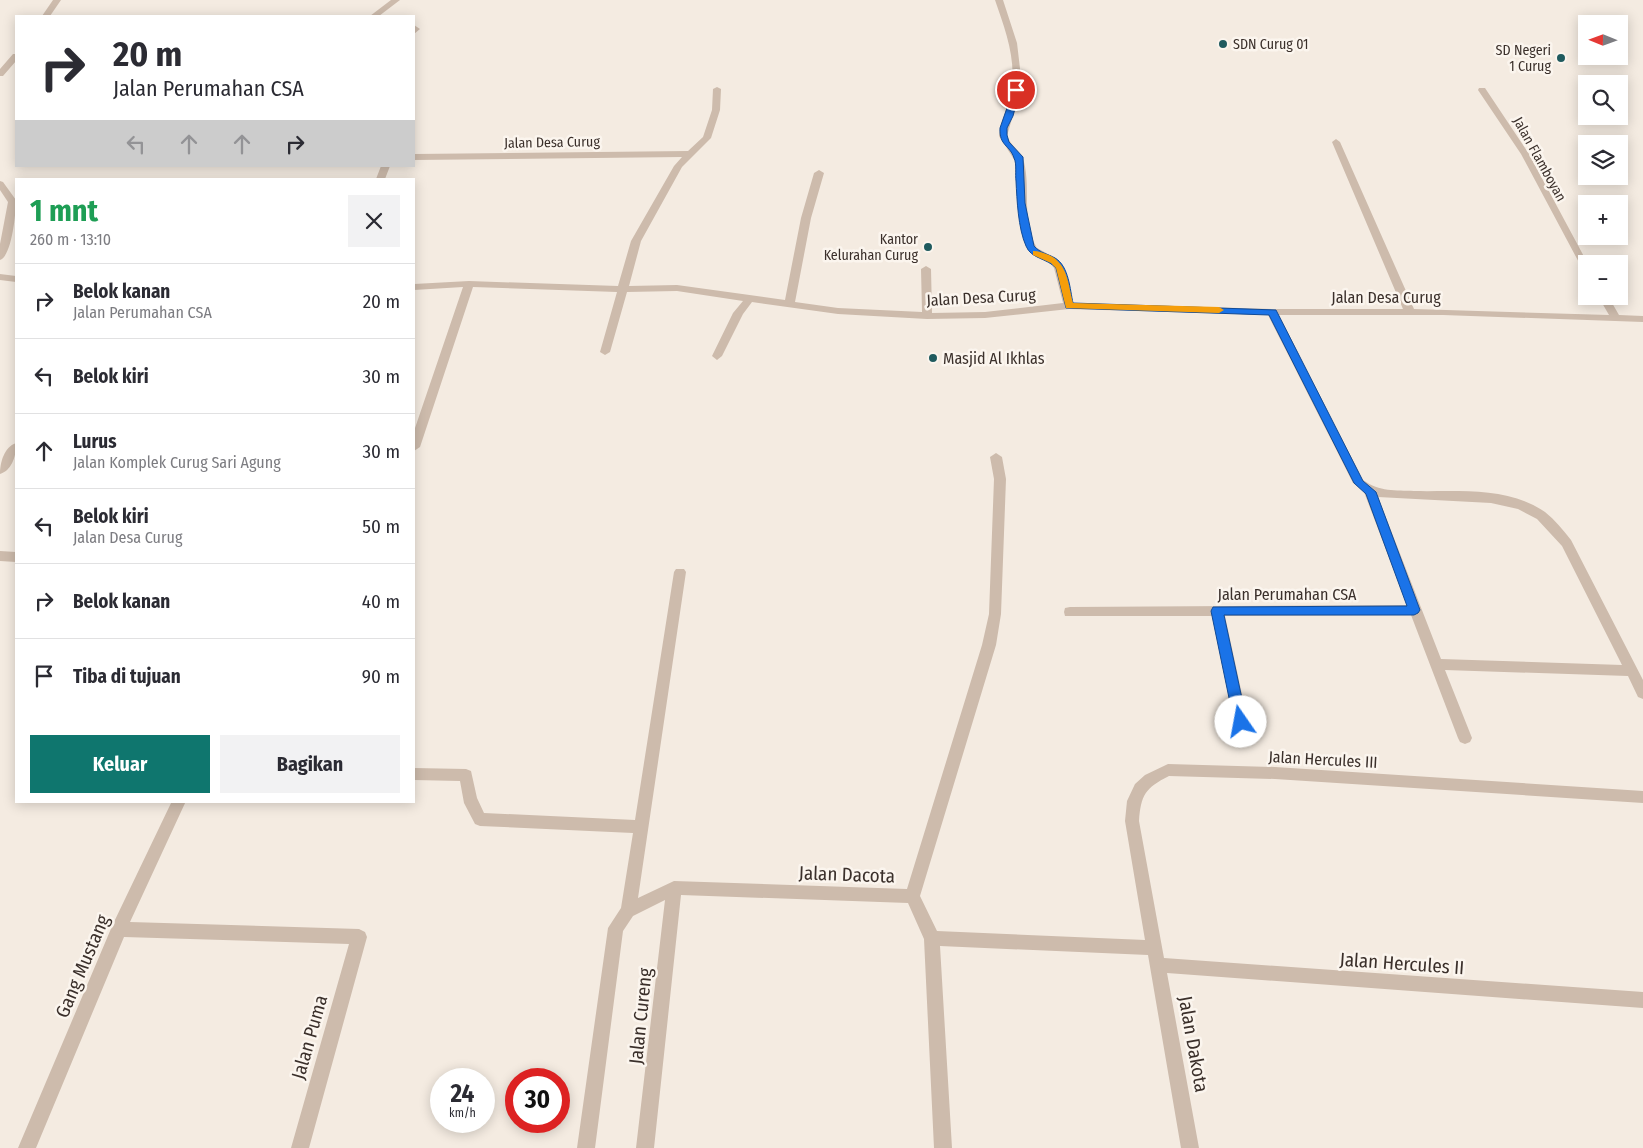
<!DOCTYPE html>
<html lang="id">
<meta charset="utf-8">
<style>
body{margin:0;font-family:"Fira Sans Condensed",sans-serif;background:#f2f2f3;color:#2b2b33;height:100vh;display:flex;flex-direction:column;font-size:19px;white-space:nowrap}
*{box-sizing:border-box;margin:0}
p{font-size:16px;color:#7c7c81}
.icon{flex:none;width:28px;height:28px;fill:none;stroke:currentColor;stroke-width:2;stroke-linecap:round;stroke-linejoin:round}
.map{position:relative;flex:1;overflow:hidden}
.sheet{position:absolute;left:15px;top:178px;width:400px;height:625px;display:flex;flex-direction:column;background:#fff;border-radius:0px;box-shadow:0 2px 12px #0003}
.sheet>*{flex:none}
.top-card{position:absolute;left:15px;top:15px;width:400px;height:152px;border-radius:0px;box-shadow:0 2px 12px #0003;background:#fff;color:#2b2b33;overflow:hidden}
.needle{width:32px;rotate:271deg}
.buttons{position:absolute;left:1578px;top:15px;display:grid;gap:10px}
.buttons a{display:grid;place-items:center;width:50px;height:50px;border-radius:0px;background:#fff;box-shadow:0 2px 12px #0003;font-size:25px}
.speed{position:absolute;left:430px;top:1068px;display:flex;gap:10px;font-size:25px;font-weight:700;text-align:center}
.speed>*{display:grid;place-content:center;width:65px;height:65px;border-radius:50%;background:#fff;box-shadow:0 2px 12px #0003;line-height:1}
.speed small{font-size:12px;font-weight:400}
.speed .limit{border:8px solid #d22;background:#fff;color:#111}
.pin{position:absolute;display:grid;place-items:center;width:42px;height:42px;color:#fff;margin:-21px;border:2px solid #fff;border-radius:50%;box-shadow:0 1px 5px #0007}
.me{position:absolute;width:55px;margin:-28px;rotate:348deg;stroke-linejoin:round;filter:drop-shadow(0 0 4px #0008)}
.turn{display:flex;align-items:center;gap:18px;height:105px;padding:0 15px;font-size:22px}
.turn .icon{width:65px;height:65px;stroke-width:2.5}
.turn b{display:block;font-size:35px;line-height:42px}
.lanes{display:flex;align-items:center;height:48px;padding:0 15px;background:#0003;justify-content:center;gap:25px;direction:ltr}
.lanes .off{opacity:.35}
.round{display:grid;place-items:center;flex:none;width:52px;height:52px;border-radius:0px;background:#f2f2f3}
.summary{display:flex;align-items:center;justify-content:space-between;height:85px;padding:0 15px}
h1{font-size:30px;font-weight:700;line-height:38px;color:#1e9e55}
.primary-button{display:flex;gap:10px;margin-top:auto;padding:10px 15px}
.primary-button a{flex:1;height:58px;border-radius:0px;background:#0f766e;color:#fff;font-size:20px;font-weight:700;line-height:58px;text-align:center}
.primary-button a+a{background:#f2f2f3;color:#2b2b33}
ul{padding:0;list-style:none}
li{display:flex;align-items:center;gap:15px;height:75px;padding:0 15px;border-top:1px solid #e1e1e2}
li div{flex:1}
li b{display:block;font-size:19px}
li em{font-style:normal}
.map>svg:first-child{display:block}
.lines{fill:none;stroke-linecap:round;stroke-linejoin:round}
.minor{fill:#cdbbac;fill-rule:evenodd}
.route{fill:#1a73e8;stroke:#114b97}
.slow{fill:#f59e0b}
.poi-dot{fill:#1f5a5e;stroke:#fbf5ee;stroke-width:2}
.labels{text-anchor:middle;stroke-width:5;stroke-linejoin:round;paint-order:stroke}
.far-poi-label{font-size:14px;fill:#3b302b;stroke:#fbf5ee;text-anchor:end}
.far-street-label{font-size:14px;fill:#3b302b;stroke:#fbf5ee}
.street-label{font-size:16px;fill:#3b302b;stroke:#fbf5ee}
.poi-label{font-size:16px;fill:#3b302b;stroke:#fbf5ee;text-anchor:start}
.near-street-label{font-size:19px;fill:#3b302b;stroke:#fbf5ee}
</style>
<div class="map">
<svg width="1643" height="1148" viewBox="0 0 1643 1148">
<rect width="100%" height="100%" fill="#f4ebe1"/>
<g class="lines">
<path class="minor" d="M53 0H61L50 16H42Z
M391 0H400L379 16H370Z
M995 0H1003L1017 43 1021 77 1019 94 1007 136C1011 146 1021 151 1024 162 1031 190 1021 220 1037 248L1057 259 1064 267 1073 303 1272 309H1403L1332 142 1336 139 1340 142 1414 309 1609 315 1598 296H1608L1619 315 1643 316V322L1443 315H1279L1363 480C1380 492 1395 490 1414 491 1457 492 1508 486 1545 512 1555 520 1563 530 1571 540L1643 680V699L1638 697 1628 676 1445 670 1472 738 1470 742 1465 744 1460 742 1458 738 1411 615 1225 616 1248 722 1246 726 1241 728 1236 726 1234 722 1212 616H1065L1064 612 1065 608 1070 607 1407 605 1364 492 1353 483 1268 315 1069 309 985 318 927 319 838 314 752 302 743 314 722 356 717 360 712 356 733 313 743 301 677 291 627 292 610 352 605 355 600 352 617 292 473 287 420 447 414 451V431L463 287 414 290V284L469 281 618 286 631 241 674 166 682 157 414 160V154L688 151 703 137 712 110 713 89 717 87 721 89 720 110 711 138 682 167 641 241 629 286 677 285 785 300 801 218 814 173 819 170 824 173 811 218 795 302 838 308 922 312 921 269 926 266 931 269 932 313 985 312 1063 303 1054 268 1050 263 1033 255 1024 242 1018 209 1015 161 999 136C1000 120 1009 107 1011 91 1017 60 1005 29 995 0ZM1378 497 1491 503 1518 509 1537 519 1562 546 1622 665 1441 659Z
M414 25 420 29 414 34Z
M13 54H16V61L3 76H0V69Z
M1479 88H1485L1529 154 1588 264H1586V271L1583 270 1521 154 1478 90Z
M381 166H390L385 179H376Z
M0 181 3 182 16 200C16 212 12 256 0 260V244L8 202 0 190Z
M0 274 16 276V282L0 280Z
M16 443C17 454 12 471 0 474 0 463 4 447 16 443Z
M996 453 1002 457 1006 479 1001 614 996 645 920 896 937 931 1145 940 1125 821 1127 801 1135 784 1145 775 1168 764 1275 767 1643 791V803L1275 779 1169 776C1145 788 1141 795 1139 821L1164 958 1643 992V1008L1167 973 1199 1148H1181L1148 955 940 946 952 1148H934L924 939 908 903 681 895 654 1148H636L665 900 633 916 623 931 595 1148H577L608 928 621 908 633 833 480 826 475 824 464 803 460 781 414 780V768L466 769 471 771 477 798 484 813 635 820 674 572 676 569H684L686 572 638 898 674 881 907 889 982 645 989 614 994 479 990 457Z
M0 551 16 552V562L0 561Z
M172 801H186L130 922 359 929 365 932 367 937 309 1148H291L349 944 124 937 36 1148H18L113 924Z"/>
</g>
<path class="route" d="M1014 88 1020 90 1013 116 1007 128V135L1009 142 1023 157 1025 203 1034 246C1040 253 1048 254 1055 258 1069 266 1070 290 1073 303L1276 310 1363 481 1376 492 1420 610 1418 613 1414 615H1224L1247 722 1245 726 1241 728 1236 726 1234 722 1211 611 1213 607 1407 606 1366 494 1354 483 1269 315 1066 308 1056 268C1047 258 1031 259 1026 246 1018 228 1017 200 1016 181 1015 174 1017 164 1014 158 1010 145 999 146 1000 128Z"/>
<path class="slow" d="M1033 251C1039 251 1043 253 1049 255 1068 264 1068 284 1073 303L1219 307 1224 310 1219 313 1066 308 1056 268 1051 263 1033 255Z"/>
<g class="poi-dot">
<circle cx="1223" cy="44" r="5"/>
<circle cx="1561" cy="58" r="5"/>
<circle cx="928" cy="247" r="5"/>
<circle cx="933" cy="358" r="5"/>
</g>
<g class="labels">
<g class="far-poi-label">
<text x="1233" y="49" text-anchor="start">SDN Curug 01</text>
<text x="1551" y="55">SD Negeri<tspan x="1551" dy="16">1 Curug</tspan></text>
<text x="918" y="244">Kantor<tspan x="918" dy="16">Kelurahan Curug</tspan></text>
</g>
<g class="far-street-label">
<text transform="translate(552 142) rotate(-1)" y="5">Jalan Desa Curug</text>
<text transform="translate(1540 159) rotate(61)" y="5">Jalan Flamboyan</text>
</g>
<g class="street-label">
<text transform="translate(981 297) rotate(-3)" y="6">Jalan Desa Curug</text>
<text x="1386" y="303">Jalan Desa Curug</text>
<text x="1287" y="600">Jalan Perumahan CSA</text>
<text transform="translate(1323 759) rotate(3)" y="6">Jalan Hercules III</text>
</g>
<g class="poi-label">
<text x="943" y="364">Masjid Al Ikhlas</text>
</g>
<g class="near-street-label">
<text transform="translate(847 874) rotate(2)" y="7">Jalan Dacota</text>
<text transform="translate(1402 963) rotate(4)" y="7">Jalan Hercules II</text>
<text transform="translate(82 966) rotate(-67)" y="7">Gang Mustang</text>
<text transform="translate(640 1016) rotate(-84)" y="7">Jalan Cureng</text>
<text transform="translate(309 1037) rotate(-74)" y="7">Jalan Puma</text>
<text transform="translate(1194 1044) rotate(80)" y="7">Jalan Dakota</text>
</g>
</g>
</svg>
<div class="buttons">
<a><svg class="needle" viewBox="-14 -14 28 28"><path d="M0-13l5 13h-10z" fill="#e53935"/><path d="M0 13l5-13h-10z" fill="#7c7c81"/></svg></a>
<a><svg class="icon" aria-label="search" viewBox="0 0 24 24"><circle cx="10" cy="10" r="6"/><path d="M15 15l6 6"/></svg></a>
<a><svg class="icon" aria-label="layers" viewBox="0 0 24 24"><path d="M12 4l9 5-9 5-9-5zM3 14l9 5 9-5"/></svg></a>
<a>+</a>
<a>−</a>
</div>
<div class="speed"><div>24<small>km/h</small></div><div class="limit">30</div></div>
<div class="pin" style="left:1016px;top:90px;background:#d93025"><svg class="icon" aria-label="arrive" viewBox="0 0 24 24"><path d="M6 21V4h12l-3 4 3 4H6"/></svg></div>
<svg class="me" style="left:1241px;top:722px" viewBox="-20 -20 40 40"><circle r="19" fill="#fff"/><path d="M0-13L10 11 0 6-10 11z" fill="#1a73e8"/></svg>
<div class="top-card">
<div class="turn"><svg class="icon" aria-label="right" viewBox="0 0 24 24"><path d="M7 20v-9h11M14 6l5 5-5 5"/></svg><div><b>20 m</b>Jalan Perumahan CSA</div></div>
<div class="lanes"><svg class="icon off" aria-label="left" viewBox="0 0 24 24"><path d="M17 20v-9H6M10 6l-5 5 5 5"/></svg><svg class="icon off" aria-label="ahead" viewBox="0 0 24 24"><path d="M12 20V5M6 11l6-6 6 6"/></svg><svg class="icon off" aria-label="ahead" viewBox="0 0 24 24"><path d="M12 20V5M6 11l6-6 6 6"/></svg><svg class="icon" aria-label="right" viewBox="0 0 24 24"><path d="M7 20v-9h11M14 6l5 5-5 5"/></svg></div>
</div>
<section class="sheet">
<div class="summary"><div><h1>1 mnt</h1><p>260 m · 13:10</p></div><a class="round"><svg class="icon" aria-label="close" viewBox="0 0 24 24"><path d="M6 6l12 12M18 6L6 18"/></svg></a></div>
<ul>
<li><svg class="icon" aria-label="right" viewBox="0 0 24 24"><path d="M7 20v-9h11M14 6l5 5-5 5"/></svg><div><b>Belok kanan</b><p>Jalan Perumahan CSA</p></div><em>20 m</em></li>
<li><svg class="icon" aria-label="left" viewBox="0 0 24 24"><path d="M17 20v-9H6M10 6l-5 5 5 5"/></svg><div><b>Belok kiri</b></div><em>30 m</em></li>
<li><svg class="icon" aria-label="ahead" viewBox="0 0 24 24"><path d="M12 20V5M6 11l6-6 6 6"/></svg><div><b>Lurus</b><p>Jalan Komplek Curug Sari Agung</p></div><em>30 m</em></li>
<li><svg class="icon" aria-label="left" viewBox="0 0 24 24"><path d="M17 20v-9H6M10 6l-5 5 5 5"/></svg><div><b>Belok kiri</b><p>Jalan Desa Curug</p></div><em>50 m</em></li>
<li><svg class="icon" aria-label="right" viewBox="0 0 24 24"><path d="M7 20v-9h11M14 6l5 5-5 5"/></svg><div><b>Belok kanan</b></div><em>40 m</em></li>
<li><svg class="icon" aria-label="arrive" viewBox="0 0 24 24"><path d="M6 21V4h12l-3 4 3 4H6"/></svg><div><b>Tiba di tujuan</b></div><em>90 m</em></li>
</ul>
<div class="primary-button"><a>Keluar</a><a>Bagikan</a></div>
</section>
</div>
